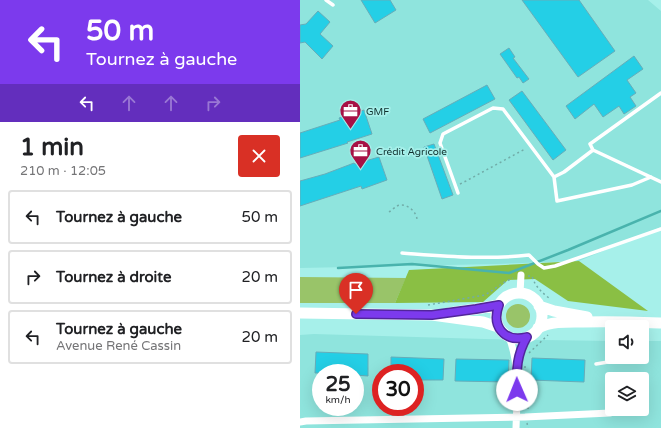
<!DOCTYPE html>
<html lang="fr">
<meta charset="utf-8">
<style>
body{margin:0;font-family:"Varela Round",sans-serif;background:#f6f6f6;color:#202124;height:100vh;display:flex;flex-direction:column;font-size:15px;white-space:nowrap}
*{box-sizing:border-box;margin:0}
p{font-size:13px;color:#757577}
.icon{flex:none;width:22px;height:22px;fill:none;stroke:currentColor;stroke-width:2;stroke-linecap:round;stroke-linejoin:round}
.map{position:relative;flex:1;overflow:hidden}
.side{display:flex;flex-direction:column;background:#fff;width:300px}
.side>*{flex:none}
.hud{background:#7c3aed;color:#fff;overflow:hidden}
.controls{position:absolute;left:305px;top:320px;display:grid;gap:8px}
.controls a{display:grid;place-items:center;width:44px;height:44px;border-radius:4px;background:#fff;box-shadow:0 4px 16px #0002;font-size:20px}
.speed{position:absolute;left:12px;top:364px;display:flex;gap:8px;font-size:20px;font-weight:700;text-align:center}
.speed>*{display:grid;place-content:center;width:52px;height:52px;border-radius:50%;background:#fff;box-shadow:0 4px 16px #0002;line-height:1}
.speed small{font-size:10px;font-weight:400}
.speed .limit{border:6px solid #d22;background:#fff;color:#111}
.pin{position:absolute;display:grid;place-items:center;width:34px;height:34px;color:#fff;margin:-41px -17px;border-radius:50% 50% 50% 0;rotate:-45deg;box-shadow:0 0 4px #0007}
.pin .icon{rotate:45deg}
.me{position:absolute;width:44px;margin:-22px;rotate:359deg;stroke-linejoin:round;filter:drop-shadow(0 0 3px #0008)}
.turn{display:flex;align-items:center;gap:14px;height:84px;padding:0 20px;font-size:18px}
.turn .icon{width:52px;height:52px;stroke-width:2.5}
.turn b{display:block;font-size:28px;line-height:34px}
.lanes{display:flex;align-items:center;height:38px;padding:0 20px;background:#0003;justify-content:center;gap:20px;direction:ltr}
.lanes .off{opacity:.35}
.round{display:grid;place-items:center;flex:none;width:42px;height:42px;border-radius:4px;background:#f6f6f6}
.head{display:flex;align-items:center;justify-content:space-between;height:68px;padding:0 20px}
h1{font-size:24px;font-weight:800;line-height:30px}
ul{padding:0;list-style:none}
li{display:flex;align-items:center;gap:12px;height:54px;margin:0 8px 6px;padding:0 12px;border:2px solid #e0e0e0;border-radius:4px}
li div{flex:1}
li b{display:block;font-size:15px}
li em{font-style:normal}
main{display:flex;flex:1;min-height:0}
.map>svg:first-child{display:block}
.built{fill:#8fe4dd;fill-rule:evenodd}
.green{fill:#99c469}
.forest{fill:#8abf44}
.lines{fill:none;stroke-linecap:round;stroke-linejoin:round}
.stream{stroke:#49b3ad;stroke-width:2.5}
.building{fill:#24cfe6;stroke:#66adb9}
.path{stroke:#71aca8;stroke-width:1.5;stroke-dasharray:2 3;stroke-linecap:butt}
.lane{stroke:#fff;stroke-width:3.5}
.street{stroke:#fff;stroke-width:7}
.primary{stroke:#fff;stroke-width:11}
.route-casing{stroke:#51269a;stroke-width:10}
.route{stroke:#7c3aed;stroke-width:7}
.labels{text-anchor:middle;stroke-width:3.5;stroke-linejoin:round;paint-order:stroke}
.poi-label{font-size:10px;fill:#0e2e2c;stroke:#a6f0ea;text-anchor:start}
</style>
<main>
<section class="side">
<div class="hud">
<div class="turn"><svg class="icon" aria-label="left" viewBox="0 0 24 24"><path d="M17 20v-9H6M10 6l-5 5 5 5"/></svg><div><b>50 m</b>Tournez à gauche</div></div>
<div class="lanes"><svg class="icon" aria-label="left" viewBox="0 0 24 24"><path d="M17 20v-9H6M10 6l-5 5 5 5"/></svg><svg class="icon off" aria-label="ahead" viewBox="0 0 24 24"><path d="M12 20V5M6 11l6-6 6 6"/></svg><svg class="icon off" aria-label="ahead" viewBox="0 0 24 24"><path d="M12 20V5M6 11l6-6 6 6"/></svg><svg class="icon off" aria-label="right" viewBox="0 0 24 24"><path d="M7 20v-9h11M14 6l5 5-5 5"/></svg></div>
</div>
<div class="head"><div><h1>1 min</h1><p>210 m · 12:05</p></div><a class="round" style="background:#d93025;color:#fff"><svg class="icon" aria-label="close" viewBox="0 0 24 24"><path d="M6 6l12 12M18 6L6 18"/></svg></a></div>
<ul>
<li><svg class="icon" aria-label="left" viewBox="0 0 24 24"><path d="M17 20v-9H6M10 6l-5 5 5 5"/></svg><div><b>Tournez à gauche</b></div><em>50 m</em></li>
<li><svg class="icon" aria-label="right" viewBox="0 0 24 24"><path d="M7 20v-9h11M14 6l5 5-5 5"/></svg><div><b>Tournez à droite</b></div><em>20 m</em></li>
<li><svg class="icon" aria-label="left" viewBox="0 0 24 24"><path d="M17 20v-9H6M10 6l-5 5 5 5"/></svg><div><b>Tournez à gauche</b><p>Avenue René Cassin</p></div><em>20 m</em></li>
</ul>
</section>
<div class="map">
<svg width="361" height="428" viewBox="0 0 361 428">
<rect width="100%" height="100%" fill="#a6f0ea"/>
<path class="built" d="M0 0H348L361 11V227L279 261 197 264 0 268Z
M14 334 184 339 312 341V357H342V341H361V428H0V335ZM21 373H55V407H21ZM81 373H115V407H81ZM312 379H342V409H312Z"/>
<path class="green" d="M0 277 106 278 95 303H0Z
M206 316a12 12 0 1 1 24 0a12 12 0 1 1-24 0Z"/>
<path class="forest" d="M279 261 348 311 268 301 235 279 208 280 183 302 95 303 109 270Z"/>
<g class="lines">
<path class="stream" d="M38 268 112 264 209 273 268 250 361 211"/>
</g>
<path class="building" d="M61 0H90L96 10 75 23Z
M222 0H279L315 51 278 77Z
M18 11 30 22 20 34 33 46 22 59 5 42 0 43V25L6 24Z
M209 48 215 57 213 58 229 79 223 83 219 77 217 78 200 54Z
M334 56 343 69 327 80 336 93 330 97 336 106 324 114 319 106 303 117 294 104 275 119 266 106Z
M187 85 195 99 130 133 123 119Z
M222 91 266 150 253 160 209 100Z
M64 110 72 134 47 142 48 143 0 158V133L40 120 39 118Z
M134 144 153 195 142 199 124 147Z
M79 157 87 180 62 189 61 186 0 206V181L25 174 54 163 55 164Z
M16 352 68 354V376L55 375V373H15Z
M91 357 144 359 143 380H120V377H115V373H91Z
M232 358 285 360 284 382 231 380Z
M156 359 209 360 208 382 155 381Z"/>
<g class="lines">
<path class="path" d="M160 184 166 181 225 149
M89 212C92 210 95 207 97 206 106 202 116 211 117 219
M228 276H232C235 287 242 292 250 299
M128 305 185 295 205 282 213 278
M229 353 248 335
M225 378V364
M224 401H228V409
M227 423 228 428"/>
<path class="lane" d="M26 0 33 5
M293 150 290 144 361 93
M254 177 264 172 293 150 361 182
M158 193 140 143 143 134 193 108 203 109 254 177 257 201 332 185 351 177
M102 253C144 256 186 260 229 255L238 264 244 268 255 266 361 229
M296 364 308 362"/>
<path class="street" d="M220 293 221 275
M209 337C220 365 217 398 216 428
M217 364 222 347 227 337
M0 422 6 421 225 417 310 413"/>
<path class="primary" d="M196 316a23 23 0 1 1 46 0a23 23 0 1 1-46 0Z
M239 306 254 311 287 317
M0 313 132 315 183 322 198 327
M149 313 176 309 199 305
M238 328C252 321 268 322 284 322 310 321 335 322 361 323"/>
</g>
<g class="lines">
<defs>
<path id="route" d="M56 314 132 315 176 309 199 305C191 326 204 343 227 337 217 354 216 370 217 390"/>
</defs>
<use href="#route" class="route-casing"/>
<use href="#route" class="route"/>
</g>
<defs>
<symbol id="office-pin" viewBox="-11 -11 22 30"><path d="M0 17L-7.5 6A9.5 9.5 0 1 1 7.5 6Z" fill="#a71145" stroke="#a6f0ea"/><path d="M-6-3h4V-5.5h4V-3h4V5H-6ZM-1-4.5V-3h2v-1.5ZM-6 0V1H6V0Z" fill="#fff"/></symbol>
</defs>
<g fill-rule="evenodd">
<use href="#office-pin" x="38" y="98" width="25" height="34"/>
<use href="#office-pin" x="48" y="138" width="25" height="34"/>
</g>
<g class="labels">
<g class="poi-label">
<text x="66" y="115">GMF</text>
<text x="76" y="155">Crédit Agricole</text>
</g>
</g>
</svg>
<div class="controls">
<a><svg class="icon" aria-label="sound" viewBox="0 0 24 24"><path d="M4 9h4l5-4v14l-5-4H4zM17 9q2 3 0 6"/></svg></a>
<a><svg class="icon" aria-label="layers" viewBox="0 0 24 24"><path d="M12 4l9 5-9 5-9-5zM3 14l9 5 9-5"/></svg></a>
</div>
<div class="speed"><div>25<small>km/h</small></div><div class="limit">30</div></div>
<div class="pin" style="left:56px;top:314px;background:#d93025"><svg class="icon" aria-label="arrive" viewBox="0 0 24 24"><path d="M6 21V4h12l-3 4 3 4H6"/></svg></div>
<svg class="me" style="left:217px;top:390px" viewBox="-20 -20 40 40"><circle r="19" fill="#fff"/><path d="M0-13L10 11 0 6-10 11z" fill="#7c3aed"/></svg>
</div>
</main>
